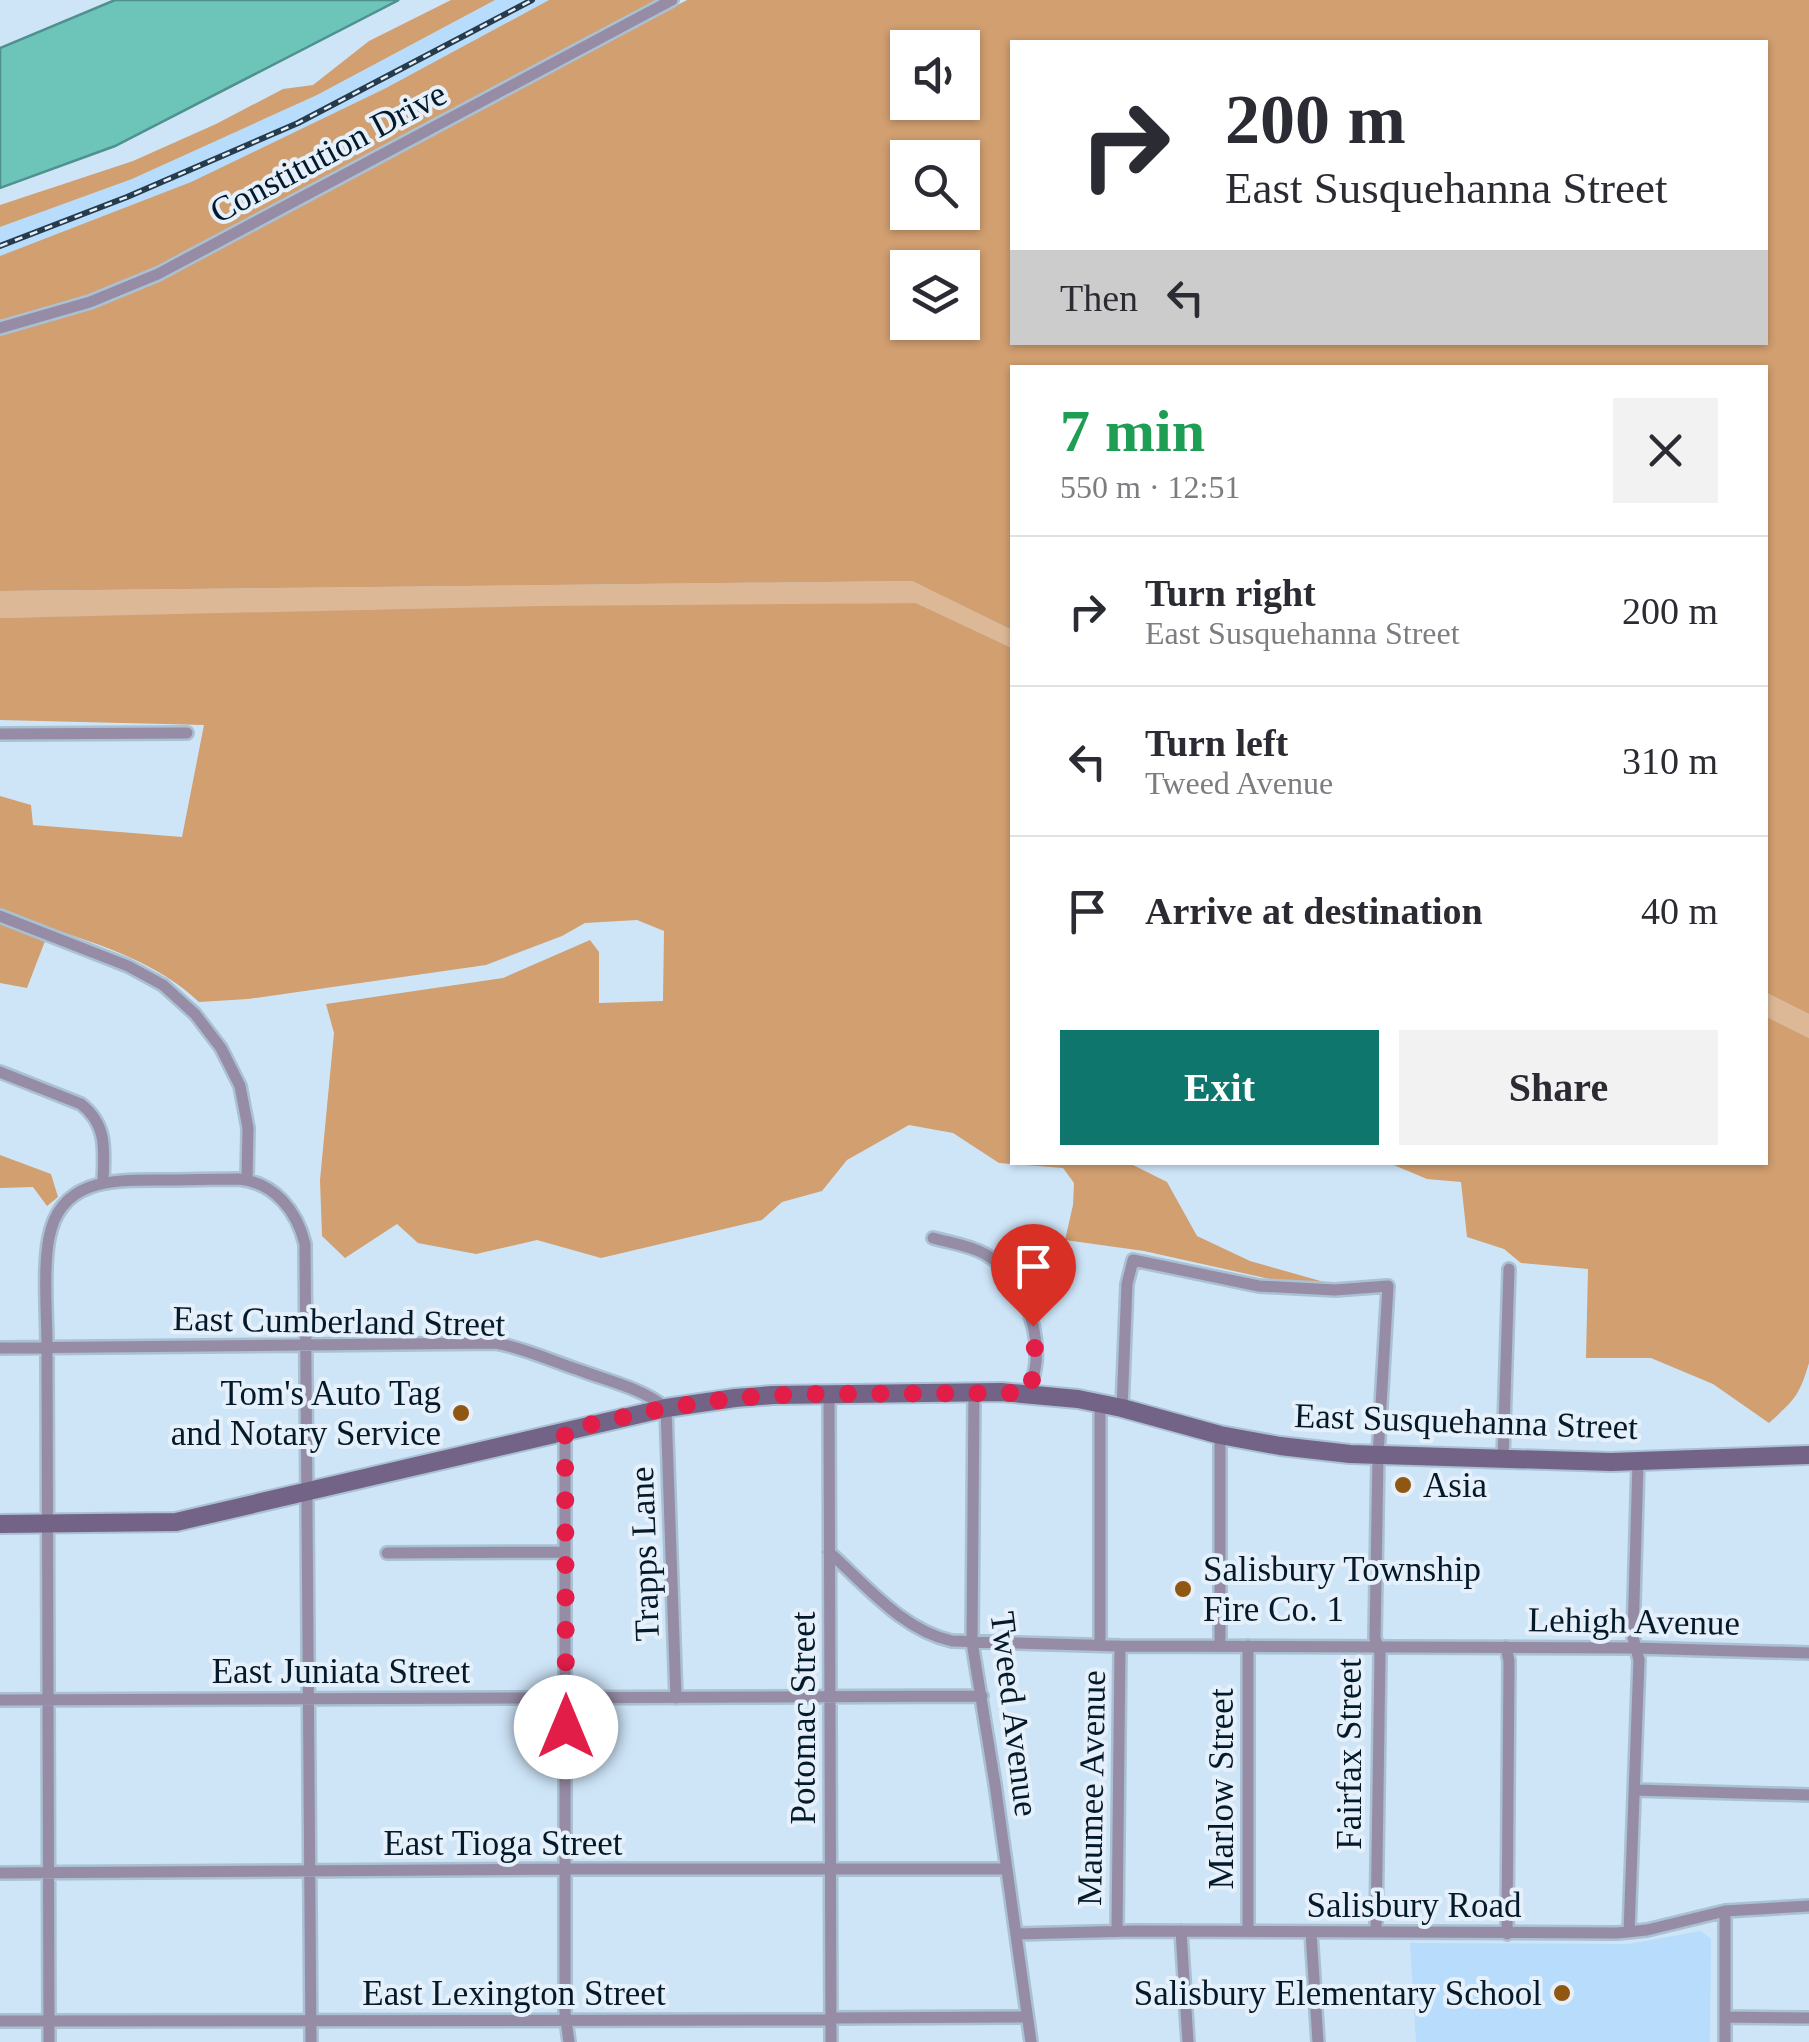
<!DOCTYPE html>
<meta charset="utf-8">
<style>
body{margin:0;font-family:Georgia,serif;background:#f2f2f3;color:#2b2b33;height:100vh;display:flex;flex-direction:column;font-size:38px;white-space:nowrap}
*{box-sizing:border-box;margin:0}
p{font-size:32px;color:#7c7c81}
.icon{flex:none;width:55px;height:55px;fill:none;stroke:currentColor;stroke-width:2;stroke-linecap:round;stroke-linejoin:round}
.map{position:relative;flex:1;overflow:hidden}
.side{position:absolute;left:1010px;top:365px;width:758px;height:800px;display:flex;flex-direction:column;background:#fff;border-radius:0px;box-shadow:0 2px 8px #0004}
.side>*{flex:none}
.hud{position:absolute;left:1010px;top:40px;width:758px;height:305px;border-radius:0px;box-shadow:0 2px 8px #0004;background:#fff;color:#2b2b33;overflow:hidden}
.controls{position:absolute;left:890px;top:30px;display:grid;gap:20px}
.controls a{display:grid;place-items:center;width:90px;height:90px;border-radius:0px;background:#fff;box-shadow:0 2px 8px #0004;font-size:50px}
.pin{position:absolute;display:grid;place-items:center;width:85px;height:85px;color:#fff;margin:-102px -42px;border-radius:50% 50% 50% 0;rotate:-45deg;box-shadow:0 0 10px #0007}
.pin .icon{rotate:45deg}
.me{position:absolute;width:110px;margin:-55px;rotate:0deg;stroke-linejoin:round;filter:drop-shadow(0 0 8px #0008)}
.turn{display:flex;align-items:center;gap:35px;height:210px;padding:0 50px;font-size:45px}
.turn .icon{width:130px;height:130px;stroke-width:2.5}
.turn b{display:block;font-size:70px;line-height:85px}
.then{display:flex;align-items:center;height:95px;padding:0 50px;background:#0003;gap:20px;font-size:38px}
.round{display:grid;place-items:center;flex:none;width:105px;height:105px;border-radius:0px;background:#f2f2f3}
.summary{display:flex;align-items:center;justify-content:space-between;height:170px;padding:0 50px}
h1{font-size:60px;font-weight:700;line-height:75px;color:#1e9e55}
.action{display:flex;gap:20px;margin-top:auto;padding:20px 50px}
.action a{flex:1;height:115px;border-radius:0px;background:#0f766e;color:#fff;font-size:40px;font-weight:700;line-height:115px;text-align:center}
.action a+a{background:#f2f2f3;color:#2b2b33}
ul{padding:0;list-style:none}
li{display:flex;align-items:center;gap:30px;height:150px;padding:0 50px;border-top:2px solid #e1e1e2}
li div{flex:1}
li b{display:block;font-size:38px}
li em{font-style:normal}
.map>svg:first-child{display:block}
.built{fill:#b7dcfc}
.green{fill:#dcb896}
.forest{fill:#d19f70;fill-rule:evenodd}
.water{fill:#6dc4b8;stroke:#4e918e;stroke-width:2.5}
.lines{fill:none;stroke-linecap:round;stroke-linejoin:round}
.minor-casing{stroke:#aac0d3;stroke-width:16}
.secondary-casing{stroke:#aac0d3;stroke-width:22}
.minor{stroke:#968ca5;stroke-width:11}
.secondary{stroke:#726387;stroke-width:18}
.rail-casing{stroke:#263c4d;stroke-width:6}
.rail{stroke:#e5f0fa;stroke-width:2.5;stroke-dasharray:8;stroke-linecap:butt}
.route{stroke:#e11d48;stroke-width:18;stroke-dasharray:0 32.4}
.poi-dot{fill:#905712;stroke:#e5f0fa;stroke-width:4}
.labels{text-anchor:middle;stroke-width:8;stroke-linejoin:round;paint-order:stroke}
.street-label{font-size:35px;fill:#041a2b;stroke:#e5f0fa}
.poi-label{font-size:35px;fill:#041a2b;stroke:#e5f0fa;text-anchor:end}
</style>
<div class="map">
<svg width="1809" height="2042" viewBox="0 0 1809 2042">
<rect width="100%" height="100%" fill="#cee5f8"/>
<path class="built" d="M495 0H549L386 88 191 182 0 256V227L132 179 317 95Z
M1701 1931 1711 1939 1710 2042H1416L1410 1943 1628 1944Z"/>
<path class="green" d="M912 581 1012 630V648L916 603 0 618V591Z
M1765 992 1809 1014V1038L1765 1016Z"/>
<path class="forest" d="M451 0H495L317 95 132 179 0 227V205L133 161 216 124 283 89 313 85 369 41Z
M549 0H663L123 285 0 320V256L191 182 386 88Z
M687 0H1809V1014L1765 992V368H1012V630L912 581 0 591V335L107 303 239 238ZM1012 42H1765V342H1012ZM908 48H962V102H908ZM908 158H962V212H908ZM908 268H962V322H908Z
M916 603 1012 648V1162L1129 1163 1167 1182 1197 1236 1250 1261 1324 1282 1292 1284 1144 1251 1065 1240 1073 1205 1074 1183 1063 1168 999 1163 953 1133 909 1125 847 1160 822 1191 782 1202 762 1220 601 1258 537 1240 476 1254 418 1243 397 1224 345 1258 322 1236 320 1180 334 1033 326 1004 503 978 590 940 599 952V1003L663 1001 664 931 637 920 585 923 562 936 486 965 248 999 199 1002C158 963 104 946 50 928L27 988 0 983V796L31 805 33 825 182 837 204 725 0 720V618L542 606Z
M1765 1016 1809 1038V1363C1799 1397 1794 1400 1769 1423L1713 1384 1651 1358H1586L1588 1269 1521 1263 1504 1249 1467 1237 1461 1182 1427 1179 1389 1163 1765 1162Z
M0 1155 51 1174 58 1197 47 1206 33 1187 0 1188Z"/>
<path class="water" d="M115 0H399L115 146 0 188V48Z"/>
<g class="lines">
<defs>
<path id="minor" d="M0 328 90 302 158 274 672 0
M0 734 187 733
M0 916 128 966 163 985 195 1014 221 1048 240 1086 248 1128 247 1179
M0 1072 81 1104C108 1125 104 1151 103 1182
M933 1238C951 1243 969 1245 985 1254 1020 1274 1039 1323 1036 1362 1035 1373 1032 1383 1029 1393
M0 1348 496 1343C524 1348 552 1361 579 1370 608 1381 642 1388 666 1408L676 1698
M974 1391 972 1642 995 1784 1031 2042
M829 1393 831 2042
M1122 1408 1127 1284 1133 1260 1259 1286 1335 1290 1388 1286 1378 1456 1375 1638 1380 1654 1376 1931
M565 1430V2013L569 2042
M1503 1459 1509 1269
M829 1552C866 1585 902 1630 952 1641L1120 1646 1635 1648 1809 1653
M387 1553 565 1552
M1100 1645V1403
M1220 1646V1435
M1506 1647 1509 1661 1507 1934
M0 1700 982 1696
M1635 1790 1809 1795
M0 1873 566 1869H1007
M1725 1911V2042
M1117 1931 1120 1646
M1181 1931 1188 2042
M1248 1931V1646
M1311 1932 1318 2042
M1629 1932 1639 1660 1633 1637 1638 1462
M1016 1934 1134 1931 1617 1933 1647 1930 1725 1911 1809 1906
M1725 2017 1809 2018
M0 2021 825 2020 831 2018 1027 2017
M49 2042 47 1347C47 1316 43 1268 49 1238 60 1178 114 1180 161 1180 187 1180 213 1179 239 1179 275 1183 297 1211 305 1244L311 2042"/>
<path id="secondary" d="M0 1524 176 1522 666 1408 735 1398 773 1395 1001 1392 1078 1399 1122 1408 1220 1435 1280 1446 1350 1454 1611 1462 1809 1455"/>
</defs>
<use href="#minor" class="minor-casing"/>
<use href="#secondary" class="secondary-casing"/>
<use href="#minor" class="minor"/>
<use href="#secondary" class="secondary"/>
<defs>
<path id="rail" d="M0 246 127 197 298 123 532 0"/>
</defs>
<use href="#rail" class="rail-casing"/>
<use href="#rail" class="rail"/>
</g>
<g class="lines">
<path class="route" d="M566 1727 565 1430 666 1408 735 1398 801 1394 1029 1393 1036 1362 1033 1326"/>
</g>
<g class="poi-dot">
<circle cx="461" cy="1413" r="10"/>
<circle cx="1403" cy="1485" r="10"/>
<circle cx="1183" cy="1589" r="10"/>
<circle cx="1562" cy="1993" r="10"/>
</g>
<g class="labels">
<g class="street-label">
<text transform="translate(328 152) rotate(-28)" y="12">Constitution Drive</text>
<text transform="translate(339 1321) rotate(1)" y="12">East Cumberland Street</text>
<text transform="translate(1466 1421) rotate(2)" y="12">East Susquehanna Street</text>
<text transform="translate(644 1554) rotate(-92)" y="12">Trapps Lane</text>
<text transform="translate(1634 1621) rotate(1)" y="12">Lehigh Avenue</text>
<text x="341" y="1683">East Juniata Street</text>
<text transform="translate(1015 1714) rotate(83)" y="12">Tweed Avenue</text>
<text transform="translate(803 1718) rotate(-90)" y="12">Potomac Street</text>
<text transform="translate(1349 1754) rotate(-90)" y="12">Fairfax Street</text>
<text transform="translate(1091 1788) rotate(-89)" y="12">Maumee Avenue</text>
<text transform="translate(1221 1789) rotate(-90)" y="12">Marlow Street</text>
<text x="503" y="1855">East Tioga Street</text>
<text x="1414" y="1917">Salisbury Road</text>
<text x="514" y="2005">East Lexington Street</text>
</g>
<g class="poi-label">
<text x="441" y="1405">Tom's Auto Tag<tspan x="441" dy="40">and Notary Service</tspan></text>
<text x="1423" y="1497" text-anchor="start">Asia</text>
<text x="1203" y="1581" text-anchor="start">Salisbury Township<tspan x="1203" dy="40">Fire Co. 1</tspan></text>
<text x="1542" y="2005">Salisbury Elementary School</text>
</g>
</g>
</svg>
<div class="controls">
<a><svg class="icon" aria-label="sound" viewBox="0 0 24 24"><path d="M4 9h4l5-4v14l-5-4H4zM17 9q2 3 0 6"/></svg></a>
<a><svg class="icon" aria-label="search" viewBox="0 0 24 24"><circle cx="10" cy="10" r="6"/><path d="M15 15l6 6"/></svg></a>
<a><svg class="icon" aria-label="layers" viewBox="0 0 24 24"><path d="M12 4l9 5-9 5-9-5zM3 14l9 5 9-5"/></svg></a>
</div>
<div class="pin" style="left:1033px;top:1326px;background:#d93025"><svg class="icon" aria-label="arrive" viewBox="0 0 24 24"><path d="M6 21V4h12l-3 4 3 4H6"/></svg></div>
<svg class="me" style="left:566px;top:1727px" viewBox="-20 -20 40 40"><circle r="19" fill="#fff"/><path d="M0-13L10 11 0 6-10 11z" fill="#e11d48"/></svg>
<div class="hud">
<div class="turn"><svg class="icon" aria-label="right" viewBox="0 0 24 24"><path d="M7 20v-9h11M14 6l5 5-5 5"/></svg><div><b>200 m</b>East Susquehanna Street</div></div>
<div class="then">Then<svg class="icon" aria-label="left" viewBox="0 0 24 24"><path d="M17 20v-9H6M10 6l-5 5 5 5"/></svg></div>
</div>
<section class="side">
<div class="summary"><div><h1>7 min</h1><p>550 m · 12:51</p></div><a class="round"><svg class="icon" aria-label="close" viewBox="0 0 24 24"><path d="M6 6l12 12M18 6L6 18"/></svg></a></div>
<ul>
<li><svg class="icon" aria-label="right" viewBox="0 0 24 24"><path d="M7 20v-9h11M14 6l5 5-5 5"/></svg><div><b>Turn right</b><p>East Susquehanna Street</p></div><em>200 m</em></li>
<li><svg class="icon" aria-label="left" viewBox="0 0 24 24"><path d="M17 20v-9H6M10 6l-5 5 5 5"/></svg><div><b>Turn left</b><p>Tweed Avenue</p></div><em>310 m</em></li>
<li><svg class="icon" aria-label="arrive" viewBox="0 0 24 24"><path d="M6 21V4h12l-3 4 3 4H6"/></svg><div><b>Arrive at destination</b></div><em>40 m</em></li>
</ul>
<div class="action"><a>Exit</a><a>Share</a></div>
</section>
</div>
